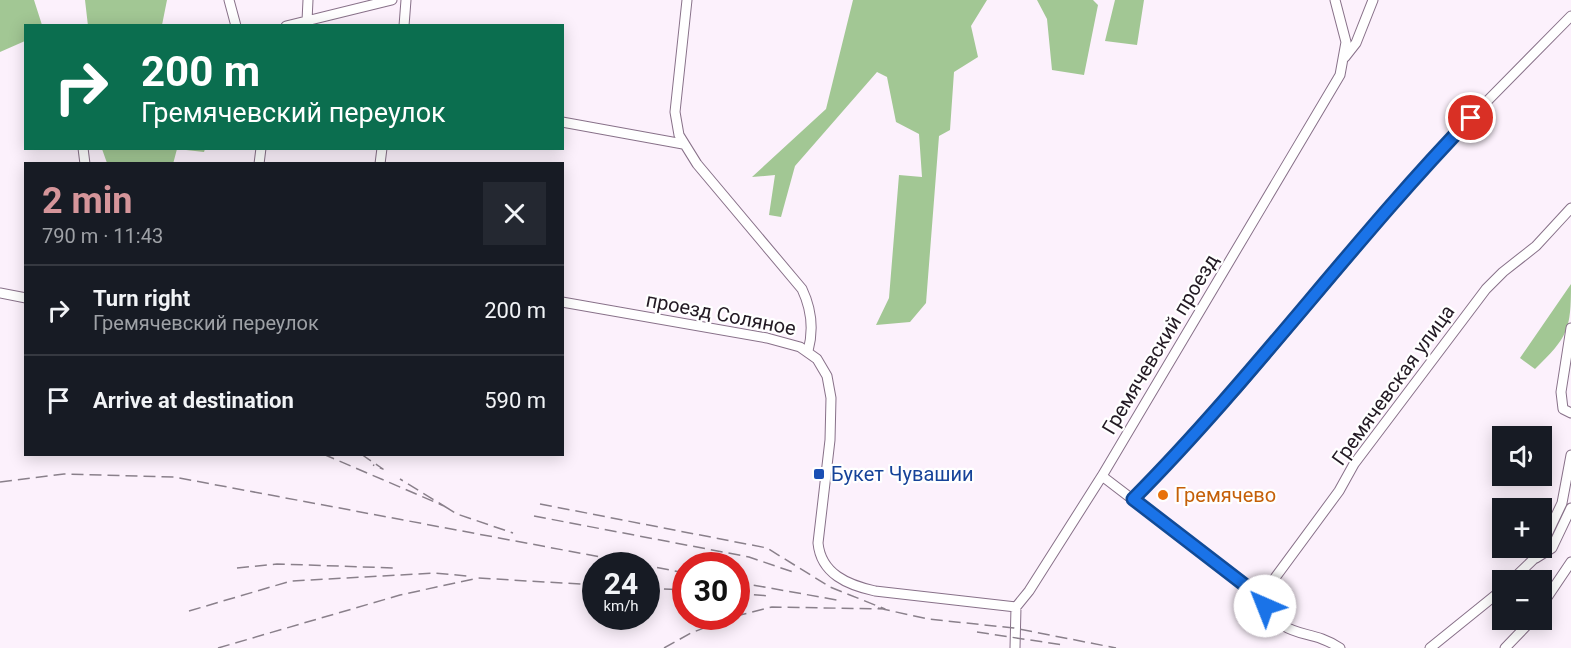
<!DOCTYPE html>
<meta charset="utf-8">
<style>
body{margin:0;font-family:Roboto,sans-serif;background:#242831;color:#f1f3f6;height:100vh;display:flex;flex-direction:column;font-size:22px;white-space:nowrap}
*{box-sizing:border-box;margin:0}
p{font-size:20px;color:#9ea1a6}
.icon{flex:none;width:33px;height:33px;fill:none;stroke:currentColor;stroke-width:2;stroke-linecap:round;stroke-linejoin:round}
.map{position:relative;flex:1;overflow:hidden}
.drawer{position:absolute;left:24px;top:162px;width:540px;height:294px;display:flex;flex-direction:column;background:#171b24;border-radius:0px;box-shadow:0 3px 15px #0003}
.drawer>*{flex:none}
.banner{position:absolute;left:24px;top:24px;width:540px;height:126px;border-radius:0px;box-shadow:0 3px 15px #0003;background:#0b6e4f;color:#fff;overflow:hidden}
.buttons{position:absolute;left:1492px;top:426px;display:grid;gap:12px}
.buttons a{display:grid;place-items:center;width:60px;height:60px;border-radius:0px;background:#171b24;box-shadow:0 3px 15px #0003;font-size:30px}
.speed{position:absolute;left:582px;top:552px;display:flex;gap:12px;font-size:30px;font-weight:700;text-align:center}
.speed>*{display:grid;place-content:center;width:78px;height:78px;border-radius:50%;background:#171b24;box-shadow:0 3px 15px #0003;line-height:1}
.speed small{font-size:15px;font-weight:400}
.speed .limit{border:9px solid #d22;background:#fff;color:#111}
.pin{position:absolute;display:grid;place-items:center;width:51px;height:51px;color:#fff;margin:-26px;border:3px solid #fff;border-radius:50%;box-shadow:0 2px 6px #0007}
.me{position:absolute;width:66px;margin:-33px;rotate:316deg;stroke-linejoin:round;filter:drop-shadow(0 0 4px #0008)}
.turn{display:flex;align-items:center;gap:21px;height:126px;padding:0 18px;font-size:27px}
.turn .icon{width:78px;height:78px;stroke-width:2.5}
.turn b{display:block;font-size:42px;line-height:51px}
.round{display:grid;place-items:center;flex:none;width:63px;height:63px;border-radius:0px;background:#242831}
.headline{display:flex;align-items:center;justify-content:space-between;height:102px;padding:0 18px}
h1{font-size:36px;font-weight:700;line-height:45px;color:#d5959a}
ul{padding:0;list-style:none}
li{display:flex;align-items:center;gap:18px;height:90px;padding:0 18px;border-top:2px solid #363941}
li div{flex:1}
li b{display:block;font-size:22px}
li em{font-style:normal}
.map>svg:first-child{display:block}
.forest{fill:#a2c794}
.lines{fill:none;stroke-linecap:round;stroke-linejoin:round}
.minor-casing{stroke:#887189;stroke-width:11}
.minor{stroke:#fff;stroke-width:9}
.rail{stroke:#8a808b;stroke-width:1.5;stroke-dasharray:12 6;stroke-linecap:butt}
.route-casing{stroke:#114b97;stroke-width:15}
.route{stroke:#1a73e8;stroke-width:10}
.transit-dot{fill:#1a4fb4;stroke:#fff;stroke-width:2}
.food-dot{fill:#e8710a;stroke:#fff;stroke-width:2}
.labels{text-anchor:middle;stroke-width:4.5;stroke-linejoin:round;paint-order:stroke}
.street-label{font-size:20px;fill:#231a24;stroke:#fff}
.transit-label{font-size:20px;fill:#164399;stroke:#fff;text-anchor:start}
.food-label{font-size:20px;fill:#c56008;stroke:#fff;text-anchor:start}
</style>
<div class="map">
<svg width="1571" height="648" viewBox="0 0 1571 648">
<rect width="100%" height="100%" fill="#fcf1fc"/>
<path class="forest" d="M0 0H34L42 25 26 26 25 41 0 52Z
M85 0H167L162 25 88 26Z
M853 0H987L971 26 978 57 954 72 950 130 939 136 926 303 910 322 876 325 889 298 899 175 922 177 919 134 896 122 887 77 877 72 795 166 781 217 769 215 775 175 752 177 826 109Z
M1037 0H1093L1098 5 1084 75 1052 70 1047 19Z
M1115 0H1144L1137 45 1105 41Z
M102 149V148L205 149 204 152 177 149 173 164 107 163Z
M1571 284C1571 330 1568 337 1535 369L1520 358Z"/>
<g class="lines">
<defs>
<path id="minor" d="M229 0 236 26
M687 0 675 112 679 135 697 164 802 289C812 310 814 329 808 351
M307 21 308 0
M286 26 392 0
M404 26 406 0
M1345 57 1356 43 1373 0
M562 122 683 144
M83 148 85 164
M259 164 261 148
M380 164 382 148
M0 293 26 298
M562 302 767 338 800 347 817 359 827 376 831 398 830 440 818 543C821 574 848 585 875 591L1016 607
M1571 328 1561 392 1563 409 1571 413
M1102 476 1259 596C1286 645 1305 625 1340 648
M1133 499 1237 389 1438 151 1571 16
M1542 545 1562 503 1571 455
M1536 558 1552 548 1571 508
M1512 580 1538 555
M1259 596 1269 586 1339 491 1354 464 1486 289 1503 272 1536 246 1571 208
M1542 605 1571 562
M1015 648 1016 607 1029 591 1102 476 1340 75 1346 42 1335 0
M1430 648 1503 589
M1505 648 1532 620"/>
</defs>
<use href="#minor" class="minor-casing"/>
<use href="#minor" class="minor"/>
<path class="rail" d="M323 454 444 506 400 479
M361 454 383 469 373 465
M0 482 64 474 174 477 686 573
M540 504 767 548 830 587 885 609 772 607 736 616
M444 506 457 514 513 533
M534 516 749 557 793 572
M237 568 277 564 396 568
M736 582 837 600
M646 588 686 590
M736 593 769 596
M878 608 928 619 1014 628 1116 648
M189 611 291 581 435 573 467 576
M977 632 1063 645
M218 648 400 595 478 578 596 585
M664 648 691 633 735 616"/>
</g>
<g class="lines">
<defs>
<path id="route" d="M1265 606 1259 596 1133 499C1253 378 1353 240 1471 118"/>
</defs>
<use href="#route" class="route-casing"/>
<use href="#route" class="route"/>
</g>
<rect class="transit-dot" x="813" y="468" width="12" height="12" rx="3"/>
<circle class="food-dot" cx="1163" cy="495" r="6"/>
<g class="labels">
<g class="street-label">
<text transform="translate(721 314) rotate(11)" y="7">проезд Соляное</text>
<text transform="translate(1160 344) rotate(-59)" y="7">Гремячевский проезд</text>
<text transform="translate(1393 385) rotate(-54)" y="7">Гремячевская улица</text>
</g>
<g class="transit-label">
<text x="831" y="481">Букет Чувашии</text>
</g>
<g class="food-label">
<text x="1175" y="502">Гремячево</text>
</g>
</g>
</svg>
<div class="buttons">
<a><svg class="icon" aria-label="sound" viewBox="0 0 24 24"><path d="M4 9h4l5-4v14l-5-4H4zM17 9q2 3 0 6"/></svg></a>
<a>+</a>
<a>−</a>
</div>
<div class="speed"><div>24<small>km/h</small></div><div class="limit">30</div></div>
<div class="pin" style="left:1471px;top:118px;background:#d93025"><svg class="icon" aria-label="arrive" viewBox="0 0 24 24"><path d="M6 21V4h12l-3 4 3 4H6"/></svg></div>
<svg class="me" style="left:1265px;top:606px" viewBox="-20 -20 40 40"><circle r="19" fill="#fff"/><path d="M0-13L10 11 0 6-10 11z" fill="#1a73e8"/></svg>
<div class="banner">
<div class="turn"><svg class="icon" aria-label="right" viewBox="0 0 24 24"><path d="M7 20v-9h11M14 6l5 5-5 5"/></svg><div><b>200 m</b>Гремячевский переулок</div></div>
</div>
<section class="drawer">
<div class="headline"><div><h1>2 min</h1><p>790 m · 11:43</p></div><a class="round"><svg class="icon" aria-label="close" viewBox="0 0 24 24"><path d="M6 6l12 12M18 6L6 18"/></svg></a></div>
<ul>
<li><svg class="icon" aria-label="right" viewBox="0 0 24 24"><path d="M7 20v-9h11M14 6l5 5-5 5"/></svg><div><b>Turn right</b><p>Гремячевский переулок</p></div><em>200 m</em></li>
<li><svg class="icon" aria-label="arrive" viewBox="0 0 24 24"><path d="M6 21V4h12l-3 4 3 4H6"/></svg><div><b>Arrive at destination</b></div><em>590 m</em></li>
</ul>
</section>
</div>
